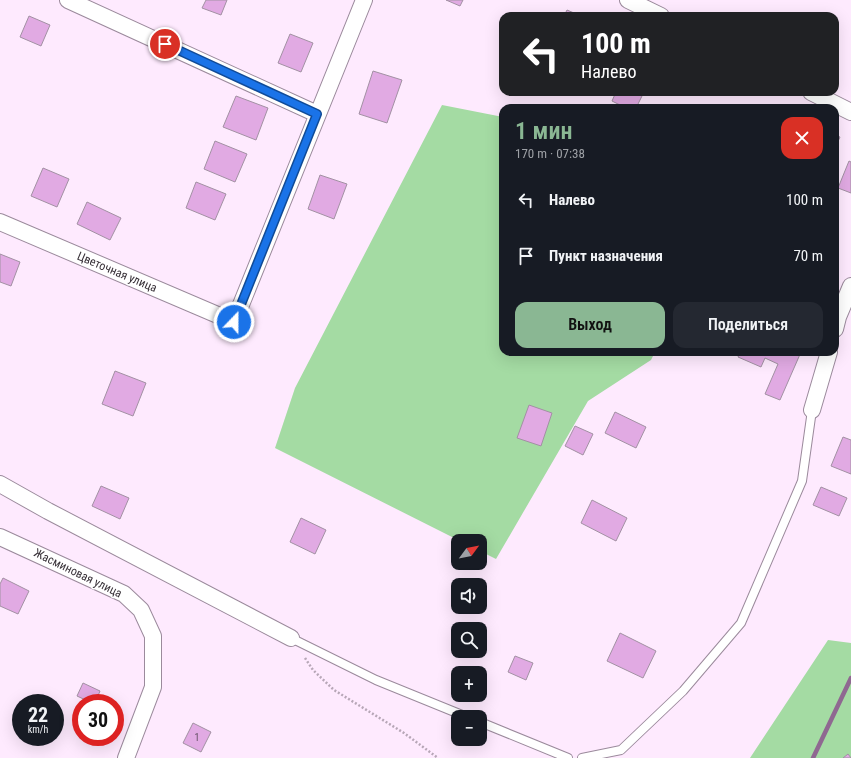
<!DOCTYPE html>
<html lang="ru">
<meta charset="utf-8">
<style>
body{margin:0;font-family:"Roboto Condensed",sans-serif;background:#242831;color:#f1f3f6;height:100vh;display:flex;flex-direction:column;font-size:15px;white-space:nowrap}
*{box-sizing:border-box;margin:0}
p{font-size:13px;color:#9ea1a6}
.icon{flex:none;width:22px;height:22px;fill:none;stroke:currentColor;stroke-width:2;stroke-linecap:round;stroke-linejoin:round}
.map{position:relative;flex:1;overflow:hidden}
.details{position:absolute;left:499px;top:104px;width:340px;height:252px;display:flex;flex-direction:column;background:#171b24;border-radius:12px;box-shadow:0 4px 16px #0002}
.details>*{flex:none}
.guide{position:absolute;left:499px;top:12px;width:340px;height:84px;border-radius:12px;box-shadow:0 4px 16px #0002;background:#202124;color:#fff;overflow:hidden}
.needle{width:26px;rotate:58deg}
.fabs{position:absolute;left:451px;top:534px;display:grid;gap:8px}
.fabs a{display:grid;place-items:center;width:36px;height:36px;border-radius:8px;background:#171b24;box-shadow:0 4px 16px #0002;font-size:20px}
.speed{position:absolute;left:12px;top:694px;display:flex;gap:8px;font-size:20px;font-weight:700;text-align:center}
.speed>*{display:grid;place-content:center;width:52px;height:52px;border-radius:50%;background:#171b24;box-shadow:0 4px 16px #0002;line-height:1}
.speed small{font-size:10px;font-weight:400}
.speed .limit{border:6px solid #d22;background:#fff;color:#111}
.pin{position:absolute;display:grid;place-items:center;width:34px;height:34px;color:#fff;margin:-17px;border:2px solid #fff;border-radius:50%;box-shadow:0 1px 4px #0007}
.me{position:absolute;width:44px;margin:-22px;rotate:22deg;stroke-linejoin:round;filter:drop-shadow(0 0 3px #0008)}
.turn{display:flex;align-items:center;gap:14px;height:84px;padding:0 16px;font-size:18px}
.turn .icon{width:52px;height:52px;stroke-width:2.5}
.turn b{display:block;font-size:28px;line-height:34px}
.round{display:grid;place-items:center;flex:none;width:42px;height:42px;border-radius:12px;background:#242831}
.summary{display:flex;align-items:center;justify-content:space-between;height:68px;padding:0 16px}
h1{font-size:24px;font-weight:600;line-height:30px;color:#8ab793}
.primary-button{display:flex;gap:8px;margin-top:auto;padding:8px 16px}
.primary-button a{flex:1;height:46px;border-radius:12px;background:#8ab793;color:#111;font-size:16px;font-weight:600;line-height:46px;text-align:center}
.primary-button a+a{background:#242831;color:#f1f3f6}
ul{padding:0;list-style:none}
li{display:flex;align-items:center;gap:12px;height:56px;padding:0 16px}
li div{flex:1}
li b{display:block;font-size:15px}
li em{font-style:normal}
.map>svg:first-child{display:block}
.green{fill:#a4dba3}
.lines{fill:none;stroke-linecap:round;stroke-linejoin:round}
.stream{stroke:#8f6891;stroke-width:4.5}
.building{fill:#e1aae3;stroke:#a291a3}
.lane-casing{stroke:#9b8a9c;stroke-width:10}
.street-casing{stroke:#9b8a9c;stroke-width:18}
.path{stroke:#b7a7b7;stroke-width:2.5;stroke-dasharray:2 2;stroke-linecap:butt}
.lane{stroke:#fff;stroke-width:8}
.street{stroke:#fff;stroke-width:16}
.route-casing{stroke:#114b97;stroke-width:10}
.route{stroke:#1a73e8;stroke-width:7}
.labels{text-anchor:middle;stroke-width:3;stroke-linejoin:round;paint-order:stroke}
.number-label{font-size:10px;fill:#624e62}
.street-label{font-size:12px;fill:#373037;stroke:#fff}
</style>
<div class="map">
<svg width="851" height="758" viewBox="0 0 851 758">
<rect width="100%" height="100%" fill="#feeafe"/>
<path class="green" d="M442 105 503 117V352H655L651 360 588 401 496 559 480 551V541H460L275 448 295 388Z
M828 640 851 643V758H750Z"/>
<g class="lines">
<path class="stream" d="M813 758 851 678"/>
</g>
<path class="building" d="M206 0H227L221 15 202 8Z
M446 0H463L460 6Z
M567 10 581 16H564Z
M29 16 50 25 41 46 20 37Z
M290 34 313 43 301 72 278 63Z
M373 71 402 80 387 123 359 114Z
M616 92H644L636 108H626L612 101Z
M236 96 268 108 256 140 223 127Z
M835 135 840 137 835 148Z
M215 141 247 154 235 182 204 169Z
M849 161 851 162V193L838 188Z
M43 168 69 179 57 207 31 196Z
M320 175 347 184 334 219 308 209Z
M196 182 226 194 215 220 186 208Z
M87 202 121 218 110 240 77 224Z
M0 254 20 262 11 286 0 282Z
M740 352H801L780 400 765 394 778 364 765 358 761 367 738 357Z
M115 371 146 383 133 416 102 404Z
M529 405 552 413 541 446 517 438Z
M615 412 646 427 636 448 605 433Z
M575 426 593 434 583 455 565 446Z
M843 437 851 440V474L831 466Z
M101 486 129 498 120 519 92 506Z
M821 487 847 498 839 516 813 505Z
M592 500 627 518 616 541 581 523Z
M301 518 326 530 315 554 290 542Z
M3 578 29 591 18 614 0 606V584Z
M620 633 656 651 643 678 607 661Z
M515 656 533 663 526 680 508 672Z
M83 683 100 691 95 703H92L77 696Z
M193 723 211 732 201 752 183 743Z
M848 754 851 758H843Z"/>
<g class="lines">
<defs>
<path id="lane" d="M291 638 376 680 467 717
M480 722 568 758
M582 758 621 750 683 691 741 623 802 481 812 410"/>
<path id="street" d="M68 0 317 114
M628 0 661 16
M811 92 851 112
M0 222 234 322 364 0
M835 329 838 317 851 286
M812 410 829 352
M0 484 48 511 291 638
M0 537 124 594 141 610 153 636V687L126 758"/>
</defs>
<use href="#lane" class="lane-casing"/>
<use href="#street" class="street-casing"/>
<path class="path" d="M305 658 313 670 334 690 404 733 438 758"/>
<use href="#lane" class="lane"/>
<use href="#street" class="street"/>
</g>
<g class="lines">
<defs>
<path id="route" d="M165 44 317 114 234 322"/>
</defs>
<use href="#route" class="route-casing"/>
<use href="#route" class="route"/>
</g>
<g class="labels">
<g class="number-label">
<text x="197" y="741">1</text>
</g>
<g class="street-label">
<text transform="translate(117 272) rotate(23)" y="4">Цветочная улица</text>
<text transform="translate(78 573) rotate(26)" y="4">Жасминовая улица</text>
</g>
</g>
</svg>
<div class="fabs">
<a><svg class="needle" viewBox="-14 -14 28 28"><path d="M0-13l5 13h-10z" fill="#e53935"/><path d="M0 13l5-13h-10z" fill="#9ea1a6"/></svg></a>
<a><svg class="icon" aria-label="sound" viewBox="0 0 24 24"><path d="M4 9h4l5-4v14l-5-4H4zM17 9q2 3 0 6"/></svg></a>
<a><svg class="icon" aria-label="search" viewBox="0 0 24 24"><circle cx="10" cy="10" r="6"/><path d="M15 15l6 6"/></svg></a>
<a>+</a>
<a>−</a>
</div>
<div class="speed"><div>22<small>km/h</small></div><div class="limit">30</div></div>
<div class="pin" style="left:165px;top:44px;background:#d93025"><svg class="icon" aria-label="arrive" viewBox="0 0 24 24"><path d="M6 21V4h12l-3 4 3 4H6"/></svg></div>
<svg class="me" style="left:234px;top:322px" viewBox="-20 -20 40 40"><circle r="17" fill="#1a73e8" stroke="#fff" stroke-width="3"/><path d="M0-11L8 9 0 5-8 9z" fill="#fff"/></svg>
<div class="guide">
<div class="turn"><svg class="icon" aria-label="left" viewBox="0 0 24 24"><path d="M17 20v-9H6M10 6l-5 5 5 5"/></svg><div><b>100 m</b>Налево</div></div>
</div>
<section class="details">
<div class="summary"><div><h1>1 мин</h1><p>170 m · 07:38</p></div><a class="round" style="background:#d93025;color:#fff"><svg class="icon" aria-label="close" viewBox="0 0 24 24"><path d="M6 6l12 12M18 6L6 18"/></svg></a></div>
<ul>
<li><svg class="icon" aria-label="left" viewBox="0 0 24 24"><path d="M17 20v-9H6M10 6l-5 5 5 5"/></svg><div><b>Налево</b></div><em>100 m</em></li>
<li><svg class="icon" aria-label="arrive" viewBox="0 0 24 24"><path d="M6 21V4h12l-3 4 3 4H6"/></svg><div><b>Пункт назначения</b></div><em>70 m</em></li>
</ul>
<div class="primary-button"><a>Выход</a><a>Поделиться</a></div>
</section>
</div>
